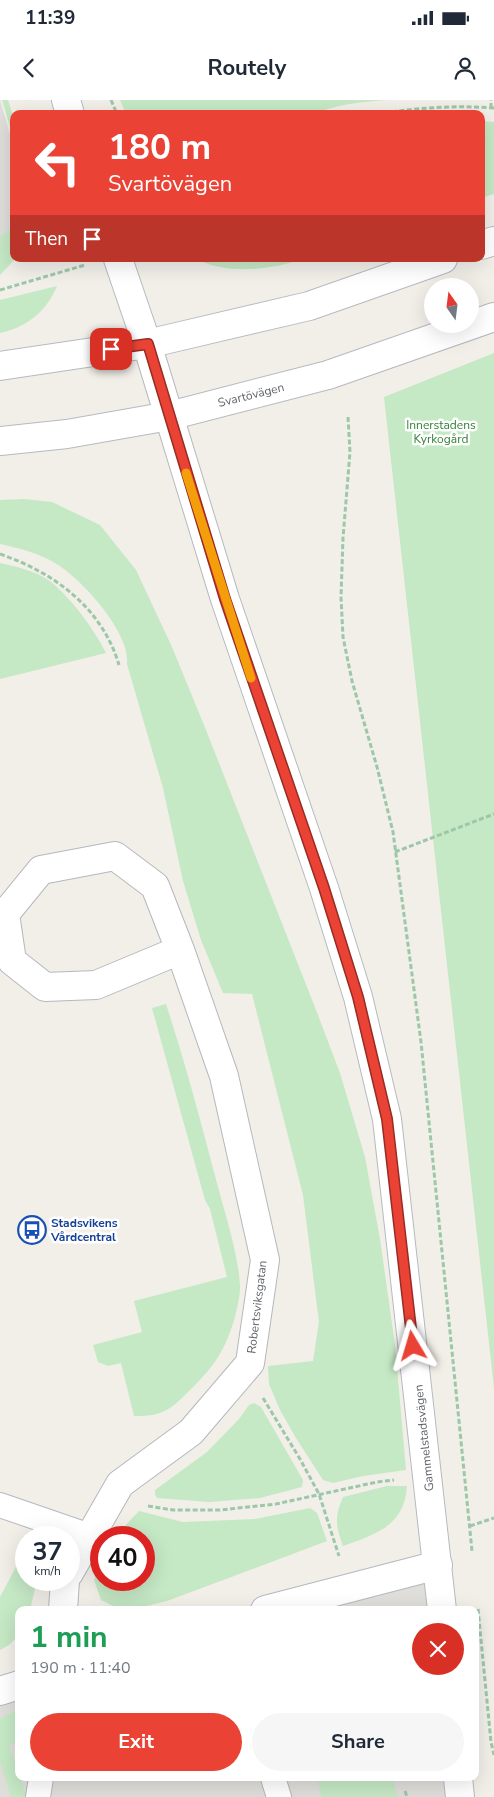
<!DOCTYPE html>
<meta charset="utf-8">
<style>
body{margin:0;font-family:"Nunito Sans",sans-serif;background:#f6f6f7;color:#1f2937;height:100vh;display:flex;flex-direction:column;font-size:19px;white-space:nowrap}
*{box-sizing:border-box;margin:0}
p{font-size:16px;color:#747a83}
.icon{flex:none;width:28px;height:28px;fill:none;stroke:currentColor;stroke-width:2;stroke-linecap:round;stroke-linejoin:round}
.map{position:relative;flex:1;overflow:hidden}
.side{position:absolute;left:15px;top:1506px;width:464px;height:175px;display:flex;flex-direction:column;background:#fff;border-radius:10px;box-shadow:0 5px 20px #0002}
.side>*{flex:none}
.top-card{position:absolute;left:10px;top:10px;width:475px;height:152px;border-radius:10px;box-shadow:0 5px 20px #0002;background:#ea4335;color:#fff;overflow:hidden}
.needle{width:32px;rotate:346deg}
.buttons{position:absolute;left:424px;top:178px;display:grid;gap:10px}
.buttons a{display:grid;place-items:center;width:55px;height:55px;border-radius:50%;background:#fff;box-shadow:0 5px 20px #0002;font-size:25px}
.speed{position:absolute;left:15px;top:1426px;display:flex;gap:10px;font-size:25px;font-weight:700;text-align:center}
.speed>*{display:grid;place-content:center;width:65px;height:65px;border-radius:50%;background:#fff;box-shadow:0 5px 20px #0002;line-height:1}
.speed small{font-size:12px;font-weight:400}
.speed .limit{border:8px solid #d22;background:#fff;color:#111}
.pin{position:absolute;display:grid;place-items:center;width:42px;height:42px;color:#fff;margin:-21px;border-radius:10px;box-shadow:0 2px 8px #0006}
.me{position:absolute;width:55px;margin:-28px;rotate:353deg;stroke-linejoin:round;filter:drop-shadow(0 0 4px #0008)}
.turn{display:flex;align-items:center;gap:18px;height:105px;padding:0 15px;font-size:22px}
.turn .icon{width:65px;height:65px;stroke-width:2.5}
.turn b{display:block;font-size:35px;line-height:42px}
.then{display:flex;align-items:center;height:48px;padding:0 15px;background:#0003;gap:10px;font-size:19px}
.round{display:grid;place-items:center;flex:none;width:52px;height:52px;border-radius:26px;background:#f6f6f7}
.headline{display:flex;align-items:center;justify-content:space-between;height:85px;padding:0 15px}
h1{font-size:30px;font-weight:700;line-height:38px;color:#1e9e55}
.primary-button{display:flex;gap:10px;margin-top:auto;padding:10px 15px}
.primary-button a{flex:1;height:58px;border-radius:30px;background:#ea4335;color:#fff;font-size:20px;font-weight:700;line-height:58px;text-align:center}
.primary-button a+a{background:#f6f6f7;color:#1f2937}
.status{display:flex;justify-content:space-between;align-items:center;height:35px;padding:0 25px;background:#fff;direction:ltr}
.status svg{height:14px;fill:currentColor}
header{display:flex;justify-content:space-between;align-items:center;height:65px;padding:0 15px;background:#fff;font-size:22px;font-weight:700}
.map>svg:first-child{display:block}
.industrial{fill:#e0deda}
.green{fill:#c5e8c5}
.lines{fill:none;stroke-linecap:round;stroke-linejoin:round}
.lane-casing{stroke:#b5b8bc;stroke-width:26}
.street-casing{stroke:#b5b8bc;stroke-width:30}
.secondary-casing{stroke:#b6babf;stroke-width:30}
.path{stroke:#9cc7a9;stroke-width:3;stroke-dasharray:5 2.5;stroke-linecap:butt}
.lane{stroke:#fff;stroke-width:24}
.street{stroke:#fff;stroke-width:28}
.secondary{stroke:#fff;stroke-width:28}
.route-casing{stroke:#982c22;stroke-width:12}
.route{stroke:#ea4335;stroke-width:9}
.slow{stroke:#f59e0b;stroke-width:9}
.labels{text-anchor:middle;stroke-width:5;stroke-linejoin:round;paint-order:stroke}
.street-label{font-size:12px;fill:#5f6368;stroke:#fff}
.park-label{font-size:12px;fill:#348238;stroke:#fff}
.transit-label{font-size:12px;font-weight:bold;fill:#164399;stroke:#fff;text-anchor:start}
</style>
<div class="status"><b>11:39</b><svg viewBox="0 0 49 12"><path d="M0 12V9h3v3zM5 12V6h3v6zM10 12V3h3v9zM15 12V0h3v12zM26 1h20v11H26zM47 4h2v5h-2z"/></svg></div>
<header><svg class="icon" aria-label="back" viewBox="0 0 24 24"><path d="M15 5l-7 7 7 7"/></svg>Routely<svg class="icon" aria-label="person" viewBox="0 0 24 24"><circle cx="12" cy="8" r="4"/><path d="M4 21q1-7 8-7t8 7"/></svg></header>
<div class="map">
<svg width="494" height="1697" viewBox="0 0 494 1697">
<rect width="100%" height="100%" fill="#f1efe8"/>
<path class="industrial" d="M0 0 14 48V139L0 156Z
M437 1465 443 1510H281Z
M19 1593V1678H463L465 1697H0V1599Z"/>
<path class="green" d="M2 0H8L14 19V40Z
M120 0H386C361 2 337 4 314 14H126Z
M481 21 494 22V94L481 98Z
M11 129 14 131V159H15L0 175V136Z
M196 159H303C270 170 228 175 196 159Z
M57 186C46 212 27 227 0 233V200Z
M494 253V1288L384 297Z
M24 399 52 402 100 425 136 470 172 547 206 630 316 910 340 973 365 1057 380 1139 395 1245 406 1370 363 1376 333 1383 323 1380 296 1338 280 1310 269 1284 268 1266 313 1261 319 1222 303 1095 252 894 223 893 201 840 183 781 163 688 127 564C131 533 81 478 55 463 39 453 18 448 0 444V400Z
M0 463C17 467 37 471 51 482 72 499 94 529 106 553L0 579Z
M166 904C186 965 202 1026 218 1087 226 1117 239 1157 240 1187 240 1197 237 1208 235 1217 226 1247 217 1263 195 1285 174 1306 166 1317 134 1316L121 1263 108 1266 98 1262 93 1245 142 1232 134 1201 227 1177 210 1109 205 1100 152 908Z
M254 1303 261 1307 303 1380 302 1387 260 1398 209 1402 157 1398 155 1394V1390L207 1352 239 1319 249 1305Z
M387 1386H407C406 1392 406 1399 403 1405 394 1430 365 1438 343 1446 336 1426 334 1418 343 1397Z
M310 1408 317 1413 327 1441 167 1501 134 1509H119L101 1500 94 1480 101 1463V1480H144V1438L117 1437 123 1428 139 1411 183 1422 255 1419Z
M26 1448V1480H37L30 1510H19V1535L9 1545 0 1550V1497Z
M19 1608V1641L9 1645 19 1673V1678H20L27 1697H11L0 1661V1619Z
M318 1678H392L398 1697H321Z"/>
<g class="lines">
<defs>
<path id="lane" d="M0 1405 90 1436
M273 1678 279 1697
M38 1697 41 1678"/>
<path id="street" d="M69 1473 120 1384 191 1332 250 1263 265 1160 224 976 180 850 155 786 115 756 41 770 5 814 12 861 45 887 96 885 180 850
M63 1510 65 1480
M265 1510 438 1465
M0 1591 19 1585"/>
<path id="secondary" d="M66 0 70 14
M481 145 494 141
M118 159 147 244 225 499 324 788 358 897 387 1019 442 1510
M0 266 147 244 309 206 443 159
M0 341 67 334 169 316 328 275 494 217
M458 1678 460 1697"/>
</defs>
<use href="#lane" class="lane-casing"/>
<use href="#street" class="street-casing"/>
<use href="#secondary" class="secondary-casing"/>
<path class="path" d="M111 0 117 14
M491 8V0
M377 14C416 8 454 5 494 8
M0 190 85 165
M348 317 350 352 343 438 341 497 343 537 352 581 377 667 393 732 421 942 472 1451
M0 454C55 473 102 508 119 565
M395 752 494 714
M263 1298 300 1359 319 1394 339 1456
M148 1406 173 1410H220L276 1404 377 1382 394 1380
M470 1426 494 1418
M478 1509 491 1642 494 1655
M405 1691 407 1697"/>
<use href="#lane" class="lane"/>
<use href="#street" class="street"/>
<use href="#secondary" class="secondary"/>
</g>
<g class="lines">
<defs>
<path id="route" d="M111 249 148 244 225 499 324 788 358 897 387 1019 413 1246"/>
</defs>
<use href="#route" class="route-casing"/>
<use href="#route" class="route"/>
<path class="slow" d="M186 373 251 578"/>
</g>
<defs>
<symbol id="bus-ring" viewBox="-11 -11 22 22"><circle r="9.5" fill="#fff" stroke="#1a4fb4" stroke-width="1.5"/><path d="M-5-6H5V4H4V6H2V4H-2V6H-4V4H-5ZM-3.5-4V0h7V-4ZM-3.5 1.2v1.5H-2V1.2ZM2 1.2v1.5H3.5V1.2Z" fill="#1a4fb4"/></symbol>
</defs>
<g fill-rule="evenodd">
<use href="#bus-ring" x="16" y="1114" width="32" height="32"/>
</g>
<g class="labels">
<g class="street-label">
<text transform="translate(251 295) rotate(-14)" y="4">Svartövägen</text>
<text transform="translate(257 1207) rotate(-83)" y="4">Robertsviksgatan</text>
<text transform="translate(424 1338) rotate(-96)" y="4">Gammelstadsvägen</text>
</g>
<g class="park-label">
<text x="441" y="329">Innerstadens<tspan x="441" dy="14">Kyrkogård</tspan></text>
</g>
<g class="transit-label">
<text x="51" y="1127">Stadsvikens<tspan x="51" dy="14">Vårdcentral</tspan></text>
</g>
</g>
</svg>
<div class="buttons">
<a><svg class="needle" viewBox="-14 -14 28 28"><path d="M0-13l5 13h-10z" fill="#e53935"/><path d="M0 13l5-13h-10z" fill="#747a83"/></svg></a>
</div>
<div class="speed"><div>37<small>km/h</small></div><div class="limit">40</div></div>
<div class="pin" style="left:111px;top:249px;background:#d93025"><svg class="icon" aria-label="arrive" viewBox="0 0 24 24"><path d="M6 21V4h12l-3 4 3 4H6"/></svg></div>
<svg class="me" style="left:413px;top:1246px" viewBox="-20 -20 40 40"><path d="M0-17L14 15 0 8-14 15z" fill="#ea4335" stroke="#fff" stroke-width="4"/></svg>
<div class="top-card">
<div class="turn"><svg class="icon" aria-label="left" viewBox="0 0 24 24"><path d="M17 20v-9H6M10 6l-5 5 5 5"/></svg><div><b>180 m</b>Svartövägen</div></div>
<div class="then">Then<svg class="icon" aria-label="arrive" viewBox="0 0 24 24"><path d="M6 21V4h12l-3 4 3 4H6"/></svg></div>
</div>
<section class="side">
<div class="headline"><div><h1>1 min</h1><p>190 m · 11:40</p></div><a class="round" style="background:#d93025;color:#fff"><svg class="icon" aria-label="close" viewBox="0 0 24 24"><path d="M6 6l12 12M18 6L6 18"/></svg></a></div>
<div class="primary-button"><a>Exit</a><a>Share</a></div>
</section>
</div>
